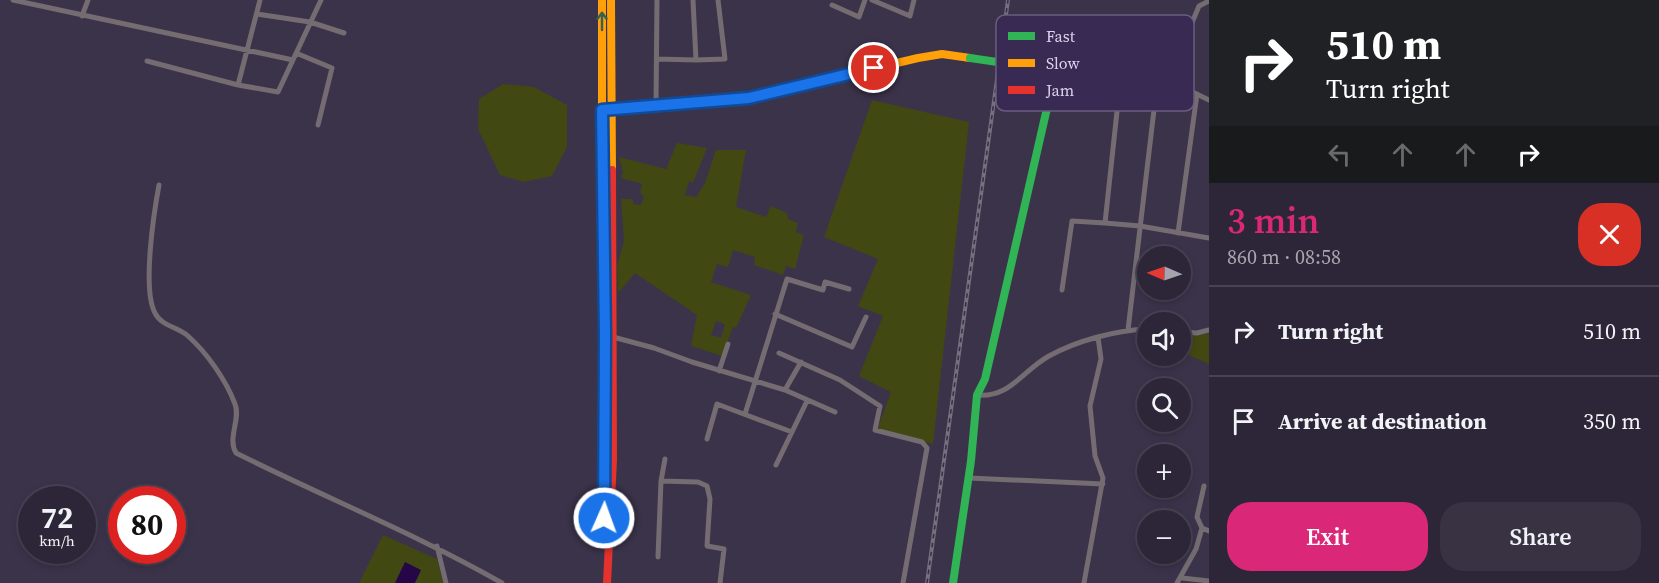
<!DOCTYPE html>
<meta charset="utf-8">
<style>
body{margin:0;font-family:"Source Serif 4",serif;background:#383243;color:#f1f3f6;height:100vh;display:flex;flex-direction:column;font-size:22px;white-space:nowrap}
*{box-sizing:border-box;margin:0}
p{font-size:20px;color:#a6a5ae}
.icon{flex:none;width:33px;height:33px;fill:none;stroke:currentColor;stroke-width:2;stroke-linecap:round;stroke-linejoin:round}
.map{position:relative;flex:1;overflow:hidden}
.drawer{display:flex;flex-direction:column;background:#2c2638;width:450px}
.drawer>*{flex:none}
.banner{background:#202124;color:#fff;overflow:hidden}
.needle{width:39px;rotate:272deg}
.fabs{position:absolute;left:1137px;top:246px;display:grid;gap:12px}
.fabs a{display:grid;place-items:center;width:54px;height:54px;border-radius:50%;background:#2c2638;box-shadow:0 3px 9px #0003,0 0 0 2px #484353;font-size:30px}
.speed{position:absolute;left:18px;top:486px;display:flex;gap:12px;font-size:30px;font-weight:700;text-align:center}
.speed>*{display:grid;place-content:center;width:78px;height:78px;border-radius:50%;background:#2c2638;box-shadow:0 3px 9px #0003,0 0 0 2px #484353;line-height:1}
.speed small{font-size:15px;font-weight:400}
.speed .limit{border:9px solid #d22;background:#fff;color:#111}
.pin{position:absolute;display:grid;place-items:center;width:51px;height:51px;color:#fff;margin:-26px;border:3px solid #fff;border-radius:50%;box-shadow:0 2px 6px #0007}
.me{position:absolute;width:66px;margin:-33px;rotate:2deg;stroke-linejoin:round;filter:drop-shadow(0 0 4px #0008)}
.turn{display:flex;align-items:center;gap:21px;height:126px;padding:0 18px;font-size:27px}
.turn .icon{width:78px;height:78px;stroke-width:2.5}
.turn b{display:block;font-size:42px;line-height:51px}
.lanes{display:flex;align-items:center;height:57px;padding:0 18px;background:#0003;justify-content:center;gap:30px;direction:ltr}
.lanes .off{opacity:.35}
.round{display:grid;place-items:center;flex:none;width:63px;height:63px;border-radius:24px;background:#383243}
.overview{display:flex;align-items:center;justify-content:space-between;height:102px;padding:0 18px}
h1{font-size:36px;font-weight:600;line-height:45px;color:#db2777}
.primary-button{display:flex;gap:12px;margin-top:auto;padding:12px 18px}
.primary-button a{flex:1;height:69px;border-radius:24px;background:#db2777;color:#fff;font-size:24px;font-weight:600;line-height:69px;text-align:center}
.primary-button a+a{background:#383243;color:#f1f3f6}
ul{padding:0;list-style:none}
li{display:flex;align-items:center;gap:18px;height:90px;padding:0 18px;border-top:2px solid #484353}
li div{flex:1}
li b{display:block;font-size:22px}
li em{font-style:normal}
main{display:flex;flex:1;min-height:0}
.map>svg:first-child{display:block}
.green{fill:#414812;fill-rule:evenodd}
.water{fill:#250647}
.lines{fill:none;stroke-linecap:round;stroke-linejoin:round}
.street{stroke:#756c72;stroke-width:5}
.fast{stroke:#30b455;stroke-width:8}
.slow{stroke:#ff9f0a;stroke-width:8}
.jam{stroke:#e5322d;stroke-width:8}
.rail-casing{stroke:#776f7a;stroke-width:4}
.rail{stroke:#382a53;stroke-width:1.5;stroke-dasharray:4.5;stroke-linecap:butt}
.fast-bridge{stroke:#30b455;stroke-width:8}
.oneway{stroke:#356154}
.route-casing{stroke:#114b97;stroke-width:15}
.route{stroke:#1a73e8;stroke-width:10}
.key{fill:#382a53;stroke:#695d81;stroke-width:1.5}
.key-label{font-size:16px;fill:#dad3ed}
</style>
<main>
<div class="map">
<svg width="1209" height="583" viewBox="0 0 1209 583">
<rect width="100%" height="100%" fill="#3b334a"/>
<path class="green" d="M503 84 534 87 567 105V147L552 176 524 182 500 175 478 129 479 99Z
M872 100 969 122 933 444 877 430 891 392 859 376 883 316 858 306 878 259 824 237Z
M677 143 707 148 693 183 689 181 685 195 696 197 705 183 716 150H746L736 207 766 217 771 206 787 213 788 219 798 223 796 232 804 235 795 269 786 266 783 275 754 265 755 257 733 250 728 267 717 264 711 282 751 295 736 328 733 327 722 356 691 346 697 315 635 273 618 293 617 265 624 241 621 199H633V204L641 205 644 196 640 193 642 184 621 178 623 172 619 157 666 169ZM716 321 725 324 721 338 711 335Z
M1209 333V364L1184 353 1192 336Z
M383 535 437 559 443 583H359Z"/>
<path class="water" d="M405 562 421 570 415 583H395Z"/>
<g class="lines">
<path class="street" d="M13 0 293 60
M872 0 910 16 914 0
M832 5 859 17 865 0
M257 14 310 22 344 33
M82 16 88 0
M296 53 332 68 318 125
M657 59 696 60 693 0
M696 60 725 59 718 0
M147 61 238 85 278 92 321 0
M1168 80 1199 6 1209 1
M238 85 260 0
M1209 100 1135 64 1122 65 1105 223 1140 226 1209 238
M656 105 657 0
M159 185C154 212 142 289 155 313 161 326 178 327 188 336 207 353 226 380 235 404 241 419 227 438 236 453 324 497 416 534 502 583
M1178 233 1197 94
M1062 290 1072 221 1105 223
M775 314 852 347 866 317
M1128 330 1158 76
M1180 332 1197 333 1209 330
M613 337 654 348 692 362 785 390 835 412
M779 353 840 380 880 406 875 430 922 442 927 448 903 583
M719 371 728 344
M785 390 801 362
M977 395C1010 398 1022 371 1049 356 1076 341 1116 330 1148 329
M745 414 787 279 823 290 825 282 849 289
M707 439 717 404 792 432
M776 465 807 401
M969 478 1103 484
M661 481 698 482 707 486 710 499 707 546 724 549 720 583
M1204 486 1197 517 1202 528 1209 531
M437 546 446 583
M658 557 661 481 665 459
M1182 578 1209 581
M1084 583 1103 478 1095 456 1090 406 1101 359 1098 337
M1177 583 1196 549 1202 528"/>
<path class="fast" d="M605 259V433
M953 583 971 461 977 395 985 379 1050 95 1044 78 1032 67"/>
<path class="slow" d="M602 0V139
M611 0 612 170
M606 109 749 98 918 58 942 54 970 58"/>
<path class="jam" d="M607 583 613 460 612 170"/>
<defs>
<path id="rail" d="M927 583 1008 0"/>
</defs>
<use href="#rail" class="rail-casing"/>
<use href="#rail" class="rail"/>
<path class="fast-bridge" d="M970 58 1032 67"/>
</g>
<defs><path id="oneway-shaft" d="M-6 0H5M1.5-3L5.5 0L1.5 3" fill="none" stroke-width="1.6" stroke-linecap="round" stroke-linejoin="round" transform="scale(1.5)"/></defs>
<use class="oneway" href="#oneway-shaft" transform="translate(602 21) rotate(-90)"/>
<g class="lines">
<defs>
<path id="route" d="M604 518 605 335 602 110 749 98 874 68"/>
</defs>
<use href="#route" class="route-casing"/>
<use href="#route" class="route"/>
</g>
<rect x="996" y="15" width="198" height="96" rx="9" class="key"/>
<rect x="1008" y="32" width="27" height="8" fill="#30b455"/>
<rect x="1008" y="59" width="27" height="8" fill="#ff9f0a"/>
<rect x="1008" y="86" width="27" height="8" fill="#e5322d"/>
<g class="key-label">
<text x="1046" y="42">Fast</text>
<text x="1046" y="69">Slow</text>
<text x="1046" y="96">Jam</text>
</g>
</svg>
<div class="fabs">
<a><svg class="needle" viewBox="-14 -14 28 28"><path d="M0-13l5 13h-10z" fill="#e53935"/><path d="M0 13l5-13h-10z" fill="#a6a5ae"/></svg></a>
<a><svg class="icon" aria-label="sound" viewBox="0 0 24 24"><path d="M4 9h4l5-4v14l-5-4H4zM17 9q2 3 0 6"/></svg></a>
<a><svg class="icon" aria-label="search" viewBox="0 0 24 24"><circle cx="10" cy="10" r="6"/><path d="M15 15l6 6"/></svg></a>
<a>+</a>
<a>−</a>
</div>
<div class="speed"><div>72<small>km/h</small></div><div class="limit">80</div></div>
<div class="pin" style="left:874px;top:68px;background:#d93025"><svg class="icon" aria-label="arrive" viewBox="0 0 24 24"><path d="M6 21V4h12l-3 4 3 4H6"/></svg></div>
<svg class="me" style="left:604px;top:518px" viewBox="-20 -20 40 40"><circle r="17" fill="#1a73e8" stroke="#fff" stroke-width="3"/><path d="M0-11L8 9 0 5-8 9z" fill="#fff"/></svg>
</div>
<section class="drawer">
<div class="banner">
<div class="turn"><svg class="icon" aria-label="right" viewBox="0 0 24 24"><path d="M7 20v-9h11M14 6l5 5-5 5"/></svg><div><b>510 m</b>Turn right</div></div>
<div class="lanes"><svg class="icon off" aria-label="left" viewBox="0 0 24 24"><path d="M17 20v-9H6M10 6l-5 5 5 5"/></svg><svg class="icon off" aria-label="ahead" viewBox="0 0 24 24"><path d="M12 20V5M6 11l6-6 6 6"/></svg><svg class="icon off" aria-label="ahead" viewBox="0 0 24 24"><path d="M12 20V5M6 11l6-6 6 6"/></svg><svg class="icon" aria-label="right" viewBox="0 0 24 24"><path d="M7 20v-9h11M14 6l5 5-5 5"/></svg></div>
</div>
<div class="overview"><div><h1>3 min</h1><p>860 m · 08:58</p></div><a class="round" style="background:#d93025;color:#fff"><svg class="icon" aria-label="close" viewBox="0 0 24 24"><path d="M6 6l12 12M18 6L6 18"/></svg></a></div>
<ul>
<li><svg class="icon" aria-label="right" viewBox="0 0 24 24"><path d="M7 20v-9h11M14 6l5 5-5 5"/></svg><div><b>Turn right</b></div><em>510 m</em></li>
<li><svg class="icon" aria-label="arrive" viewBox="0 0 24 24"><path d="M6 21V4h12l-3 4 3 4H6"/></svg><div><b>Arrive at destination</b></div><em>350 m</em></li>
</ul>
<div class="primary-button"><a>Exit</a><a>Share</a></div>
</section>
</main>
